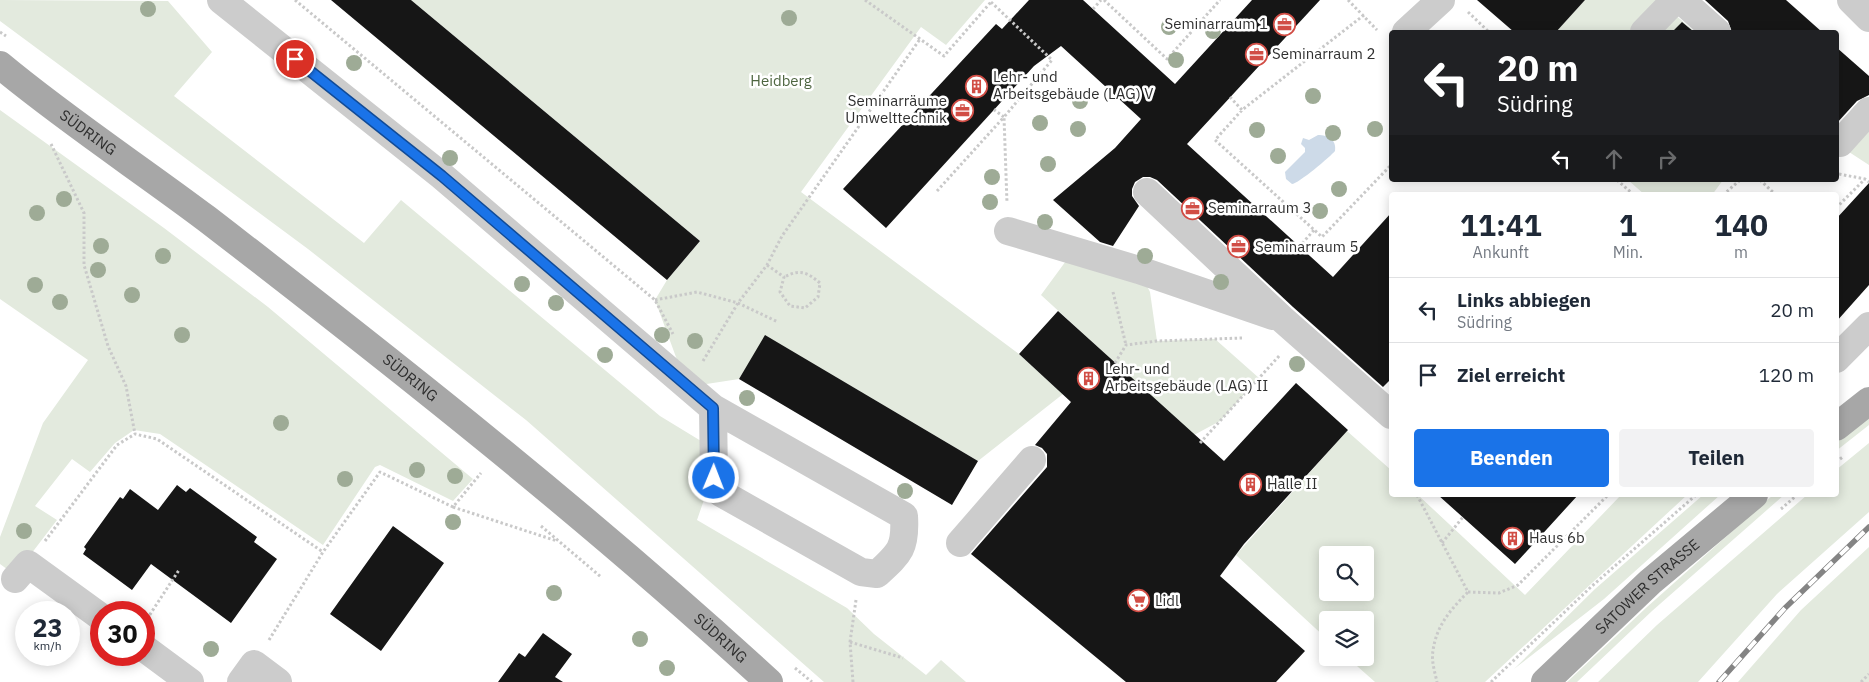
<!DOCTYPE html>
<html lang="de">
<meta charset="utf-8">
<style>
body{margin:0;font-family:"IBM Plex Sans",sans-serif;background:#f2f2f3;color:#1f2937;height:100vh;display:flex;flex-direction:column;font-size:19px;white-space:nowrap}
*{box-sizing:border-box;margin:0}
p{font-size:16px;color:#747a83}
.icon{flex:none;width:28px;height:28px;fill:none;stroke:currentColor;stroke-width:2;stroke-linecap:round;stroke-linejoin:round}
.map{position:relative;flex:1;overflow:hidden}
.side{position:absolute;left:1389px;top:192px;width:450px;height:305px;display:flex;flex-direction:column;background:#fff;border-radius:5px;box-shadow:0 2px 12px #0003}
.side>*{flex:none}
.hud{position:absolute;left:1389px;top:30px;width:450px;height:152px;border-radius:5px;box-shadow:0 2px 12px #0003;background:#202124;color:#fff;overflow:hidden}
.controls{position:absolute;left:1319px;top:546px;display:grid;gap:10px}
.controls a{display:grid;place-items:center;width:55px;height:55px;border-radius:5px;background:#fff;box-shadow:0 2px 12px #0003;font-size:25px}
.speed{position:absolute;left:15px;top:601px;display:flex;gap:10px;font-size:25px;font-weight:700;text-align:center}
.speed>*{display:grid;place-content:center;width:65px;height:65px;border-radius:50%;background:#fff;box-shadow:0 2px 12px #0003;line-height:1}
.speed small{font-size:12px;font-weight:400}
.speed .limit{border:8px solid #d22;background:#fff;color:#111}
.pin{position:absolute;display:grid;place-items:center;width:42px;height:42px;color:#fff;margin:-21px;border:2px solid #fff;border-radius:50%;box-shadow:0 1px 5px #0007}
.me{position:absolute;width:55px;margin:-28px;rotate:1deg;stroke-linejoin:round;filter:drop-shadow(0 0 4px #0008)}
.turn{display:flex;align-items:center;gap:18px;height:105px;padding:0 25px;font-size:22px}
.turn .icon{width:65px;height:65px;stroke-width:2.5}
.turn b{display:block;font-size:35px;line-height:42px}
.lanes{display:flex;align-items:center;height:48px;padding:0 25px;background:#0003;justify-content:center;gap:25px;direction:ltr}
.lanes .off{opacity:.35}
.eta{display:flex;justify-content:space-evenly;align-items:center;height:85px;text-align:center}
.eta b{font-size:30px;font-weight:800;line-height:35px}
.primary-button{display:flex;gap:10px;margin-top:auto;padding:10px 25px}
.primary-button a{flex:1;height:58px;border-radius:5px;background:#1a73e8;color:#fff;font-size:20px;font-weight:800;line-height:58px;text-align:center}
.primary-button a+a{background:#f2f2f3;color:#1f2937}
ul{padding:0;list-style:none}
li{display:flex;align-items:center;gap:15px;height:65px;padding:0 25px;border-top:1px solid #e0e1e3}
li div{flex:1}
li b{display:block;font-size:19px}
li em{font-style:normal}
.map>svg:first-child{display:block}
.green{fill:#e3eade;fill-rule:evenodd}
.water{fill:#cddae8}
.building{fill:#161616}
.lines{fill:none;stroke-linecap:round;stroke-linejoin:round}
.path{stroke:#c9c9c9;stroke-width:3;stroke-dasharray:2.5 2.5;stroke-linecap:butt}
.minor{stroke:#ccc;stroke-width:28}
.major{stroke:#a7a7a7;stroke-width:28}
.rail-casing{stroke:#848484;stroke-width:5.5}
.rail{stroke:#fff;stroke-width:4;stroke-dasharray:11;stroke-linecap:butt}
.tree{fill:#9eab96}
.route-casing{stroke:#114b97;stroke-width:12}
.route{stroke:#1a73e8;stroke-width:9}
.labels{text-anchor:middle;stroke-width:5;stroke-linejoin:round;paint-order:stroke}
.poi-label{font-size:15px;fill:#2f2f2f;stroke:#fff;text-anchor:start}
.park-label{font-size:15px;fill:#4e6641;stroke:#fff}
.street-label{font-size:15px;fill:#2f2f2f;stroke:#fff}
</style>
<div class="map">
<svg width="1869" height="682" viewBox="0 0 1869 682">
<rect width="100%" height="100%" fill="#fff"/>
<path class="green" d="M0 0 168 1 212 52 174 96 364 243 401 200 660 416 701 441 706 494 697 520 847 608 874 634 926 675 941 660 966 682H824L526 420 308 249 0 21Z
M411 0H985L946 45 921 27 801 192 1019 354 1063 394 978 461 766 336 739 379 687 387 655 300 667 280 700 241Z
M1585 0H1658L1695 32H1556Z
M0 110 164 228 268 307 473 479 453 501 380 465 375 467 323 545 160 434 134 430 115 443 90 472 72 459 35 506 57 520 15 575 0 564V537L43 423 88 360 0 299Z
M1869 129V165L1849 152Z
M1628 180H1723L1712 195H1645Z
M1074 250 1139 270 1150 292 1157 341 1215 339 1259 378 1220 421 1194 435 1041 295Z
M1869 414V425L1836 451V441Z
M1347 431 1391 470V495H1418L1525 595 1621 495H1687L1485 682H1375L1348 658H1365V620H1328L1327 639 1236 555ZM1328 555H1365V592H1328Z
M1869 443V512L1777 594 1698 682H1598L1657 625 1807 495H1836V470Z
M1703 495H1720L1604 599 1514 669 1595 589Z
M1773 495H1784L1652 611 1577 682H1567L1647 607Z
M1869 547V682H1738L1801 610Z"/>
<path class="water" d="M1318 135C1328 135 1337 140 1335 151 1331 156 1298 184 1292 184L1286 179 1285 172 1305 152V148L1301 144 1303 138 1309 140Z"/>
<path class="building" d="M331 0H411L700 241 667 280Z
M1029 0H1083L1175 84 1252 0H1320L1187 144 1333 277 1391 213V379L1383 387 1293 307 1157 180 1150 177H1143L1135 182 1132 189V196L1139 206 1113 246 1100 242 1053 200 1115 148 1141 119 1061 46 1034 66 886 228 843 189 996 24 1002 29Z
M1477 0H1585L1556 32H1514Z
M1705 0H1786L1822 32H1732L1728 21Z
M1682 22 1694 32H1672Z
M1836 47 1869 76V95L1857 101 1836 124Z
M1869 183V285L1836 322V219Z
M1058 311 1224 461 1296 383 1348 430 1244 544 1220 576 1305 651 1276 682H1126L971 554 1047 467V454L1042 448 1035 445 1071 402 1019 354Z
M765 335 978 461 952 505 739 379Z
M177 485 186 492 190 488 257 537 254 542 277 559 231 623 151 564 132 590 83 554 86 549 84 547 120 497 123 499 130 489 158 510Z
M1438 495H1578L1515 564Z
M393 526 444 563 381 651 330 614Z
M543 633 572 654 555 677 563 682H498L519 653 525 657Z"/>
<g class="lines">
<path class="path" d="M295 0 655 300 673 334
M865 0 944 56 991 2
M1104 0 1167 59 1220 0
M1348 0 1377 30
M991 2 1052 60 1004 117 1007 203
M1093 9 1101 0
M1468 12 1489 32
M1364 15 1242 110 1215 140 1322 237 1391 165
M0 32 6 36
M1230 97 1242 110
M51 144 84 213V265L108 346 126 386 135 434
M1839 174 1865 179 1869 182
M1617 180 1634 195
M1760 180 1776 195
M937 191 1004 117 993 109
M1723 195 1740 180
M1836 208 1865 179
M1299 247 1314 230
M767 265 784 277 780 292 790 306 805 308 818 297 820 283C807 272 800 269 784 277
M1113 292 1126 345
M655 300 697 292 738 303 778 322
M703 361 738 303 767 265 782 236 920 39
M1115 363 1126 345 1157 341 1242 338
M1200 443 1280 355
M1836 462 1844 456
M1417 495 1468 592C1451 609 1436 626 1433 651 1431 660 1435 673 1437 682
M453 507 557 541
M1781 509 1797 495
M541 526 601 577
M45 541 117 445 135 434 157 439 323 552
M1442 543 1463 517
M1468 592 1499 593 1518 585 1608 495
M147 619 179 570
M269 640 323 552 380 472 453 507 481 473
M850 642 903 658
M795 668 812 682
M853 682 850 642 856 600
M1491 682 1592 586 1696 495
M1861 682 1869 674"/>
<path class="minor" d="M221 0 442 176 713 408 904 516C906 548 900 553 877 574L861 572 721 493 714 479 713 408
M1681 0 1717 32
M1851 0 1869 18
M1406 32 1441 0
M1644 32 1675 0
M1836 139 1840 143 1869 111
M1147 192 1282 319 1391 415
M1008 231 1139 270 1273 316
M1836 359 1869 326
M960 543 1032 460
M15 579 28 564 101 617
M144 648 190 682
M241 682 254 664 278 682"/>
<g class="major">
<path id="s1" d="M0 65C66 120 138 167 207 219 399 367 590 518 769 682"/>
<path d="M1836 427 1869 401"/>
<path id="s2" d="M1545 682 1650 582 1754 495"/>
</g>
<defs>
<path id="rail" d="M1719 682 1785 608 1869 527"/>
</defs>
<use href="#rail" class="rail-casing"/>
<use href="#rail" class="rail"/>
</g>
<g class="tree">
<circle cx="148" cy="9" r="8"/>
<circle cx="789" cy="18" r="8"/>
<circle cx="1169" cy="27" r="8"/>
<circle cx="1213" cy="31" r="8"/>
<circle cx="1176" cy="60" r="8"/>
<circle cx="354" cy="63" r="8"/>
<circle cx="1313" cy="96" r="8"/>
<circle cx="1080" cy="101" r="8"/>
<circle cx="1040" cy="123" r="8"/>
<circle cx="1078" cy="129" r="8"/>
<circle cx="1375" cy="129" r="8"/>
<circle cx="1257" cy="130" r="8"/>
<circle cx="1333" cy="133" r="8"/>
<circle cx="1278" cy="156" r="8"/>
<circle cx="450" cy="158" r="8"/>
<circle cx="1048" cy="164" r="8"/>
<circle cx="992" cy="177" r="8"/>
<circle cx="1339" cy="189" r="8"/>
<circle cx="64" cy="199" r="8"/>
<circle cx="990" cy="202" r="8"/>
<circle cx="1320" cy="211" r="8"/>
<circle cx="37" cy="213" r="8"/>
<circle cx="1045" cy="222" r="8"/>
<circle cx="101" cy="246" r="8"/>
<circle cx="163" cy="256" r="8"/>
<circle cx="1145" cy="256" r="8"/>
<circle cx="98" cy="270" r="8"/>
<circle cx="1221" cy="282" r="8"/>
<circle cx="522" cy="284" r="8"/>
<circle cx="35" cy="285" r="8"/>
<circle cx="132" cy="295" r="8"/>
<circle cx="60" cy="302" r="8"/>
<circle cx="556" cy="303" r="8"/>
<circle cx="182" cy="335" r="8"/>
<circle cx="662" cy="335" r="8"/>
<circle cx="695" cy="341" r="8"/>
<circle cx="605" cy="355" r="8"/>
<circle cx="1297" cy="364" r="8"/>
<circle cx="747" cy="398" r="8"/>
<circle cx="281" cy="423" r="8"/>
<circle cx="417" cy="470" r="8"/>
<circle cx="455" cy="476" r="8"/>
<circle cx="345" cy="479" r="8"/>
<circle cx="905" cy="491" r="8"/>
<circle cx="453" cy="522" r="8"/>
<circle cx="24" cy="531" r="8"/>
<circle cx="554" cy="593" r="8"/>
<circle cx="640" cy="639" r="8"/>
<circle cx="211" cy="649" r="8"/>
<circle cx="667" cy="668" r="8"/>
</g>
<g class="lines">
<defs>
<path id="route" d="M295 59 442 176 713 408 714 478"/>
</defs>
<use href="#route" class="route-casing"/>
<use href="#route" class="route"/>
</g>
<defs>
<symbol id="office-ring" viewBox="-11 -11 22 22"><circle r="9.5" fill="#fff" stroke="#d14d45" stroke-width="1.5"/><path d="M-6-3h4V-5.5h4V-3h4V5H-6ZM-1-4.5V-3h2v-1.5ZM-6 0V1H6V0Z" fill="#d14d45"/></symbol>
<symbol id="building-ring" viewBox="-11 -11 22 22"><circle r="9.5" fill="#fff" stroke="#d14d45" stroke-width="1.5"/><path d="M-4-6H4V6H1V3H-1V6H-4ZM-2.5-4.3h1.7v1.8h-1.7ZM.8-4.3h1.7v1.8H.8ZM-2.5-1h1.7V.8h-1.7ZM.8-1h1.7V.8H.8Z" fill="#d14d45"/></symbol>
<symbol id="supermarket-ring" viewBox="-11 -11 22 22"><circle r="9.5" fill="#fff" stroke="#d14d45" stroke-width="1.5"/><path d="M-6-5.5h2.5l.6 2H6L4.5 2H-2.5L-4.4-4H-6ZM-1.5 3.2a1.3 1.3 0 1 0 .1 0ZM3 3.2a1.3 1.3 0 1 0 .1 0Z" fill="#d14d45"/></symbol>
</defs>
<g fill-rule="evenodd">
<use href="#office-ring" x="1272" y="12" width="25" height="25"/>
<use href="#office-ring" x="1244" y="42" width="25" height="25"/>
<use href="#building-ring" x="964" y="74" width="25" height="25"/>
<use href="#office-ring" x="950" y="98" width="25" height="25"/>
<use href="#office-ring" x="1180" y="196" width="25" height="25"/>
<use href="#office-ring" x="1226" y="234" width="25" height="25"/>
<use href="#building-ring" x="1076" y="366" width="25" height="25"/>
<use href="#building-ring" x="1238" y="472" width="25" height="25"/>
<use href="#building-ring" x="1500" y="526" width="25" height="25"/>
<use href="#supermarket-ring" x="1126" y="588" width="25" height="25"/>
</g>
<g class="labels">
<g class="poi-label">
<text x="1268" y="29" text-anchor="end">Seminarraum 1</text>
<text x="1272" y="59">Seminarraum 2</text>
<text x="993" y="82">Lehr- und<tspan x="993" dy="17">Arbeitsgebäude (LAG) V</tspan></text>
<text x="947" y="106" text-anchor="end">Seminarräume<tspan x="947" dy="17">Umwelttechnik</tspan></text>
<text x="1208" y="213">Seminarraum 3</text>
<text x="1255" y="252">Seminarraum 5</text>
<text x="1105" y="374">Lehr- und<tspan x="1105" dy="17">Arbeitsgebäude (LAG) II</tspan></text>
<text x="1267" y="489">Halle II</text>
<text x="1529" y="543">Haus 6b</text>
<text x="1155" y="606">Lidl</text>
</g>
<g class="park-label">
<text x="781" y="86">Heidberg</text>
</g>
<g class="street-label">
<text dy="5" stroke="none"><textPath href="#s1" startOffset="111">SÜDRING</textPath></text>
<text dy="5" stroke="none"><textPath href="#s1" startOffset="516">SÜDRING</textPath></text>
<text dy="5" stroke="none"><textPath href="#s2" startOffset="140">SATOWER STRASSE</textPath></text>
<text dy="5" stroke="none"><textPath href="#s1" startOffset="921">SÜDRING</textPath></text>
</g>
</g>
</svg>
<div class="controls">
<a><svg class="icon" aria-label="search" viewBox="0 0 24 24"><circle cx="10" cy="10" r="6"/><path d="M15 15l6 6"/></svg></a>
<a><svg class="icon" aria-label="layers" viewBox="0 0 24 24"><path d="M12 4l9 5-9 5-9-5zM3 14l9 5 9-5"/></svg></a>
</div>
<div class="speed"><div>23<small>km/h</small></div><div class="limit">30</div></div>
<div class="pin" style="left:295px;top:59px;background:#d93025"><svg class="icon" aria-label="arrive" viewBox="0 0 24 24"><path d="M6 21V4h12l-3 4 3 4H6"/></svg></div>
<svg class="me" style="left:714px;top:478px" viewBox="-20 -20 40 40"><circle r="17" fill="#1a73e8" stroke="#fff" stroke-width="3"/><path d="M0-11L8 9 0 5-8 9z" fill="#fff"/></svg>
<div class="hud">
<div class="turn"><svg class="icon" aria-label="left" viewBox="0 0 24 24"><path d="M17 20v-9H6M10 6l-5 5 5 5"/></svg><div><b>20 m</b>Südring</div></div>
<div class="lanes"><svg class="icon" aria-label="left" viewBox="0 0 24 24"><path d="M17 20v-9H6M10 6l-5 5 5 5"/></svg><svg class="icon off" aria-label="ahead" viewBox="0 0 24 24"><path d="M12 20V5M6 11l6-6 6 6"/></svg><svg class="icon off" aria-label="right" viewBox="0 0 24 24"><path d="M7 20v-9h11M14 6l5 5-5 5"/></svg></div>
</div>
<section class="side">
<div class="eta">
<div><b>11:41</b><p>Ankunft</p></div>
<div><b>1</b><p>Min.</p></div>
<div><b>140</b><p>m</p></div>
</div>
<ul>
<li><svg class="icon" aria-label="left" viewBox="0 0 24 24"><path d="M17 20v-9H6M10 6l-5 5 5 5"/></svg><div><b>Links abbiegen</b><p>Südring</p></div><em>20 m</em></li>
<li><svg class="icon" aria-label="arrive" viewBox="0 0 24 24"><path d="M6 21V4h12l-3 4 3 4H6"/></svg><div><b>Ziel erreicht</b></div><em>120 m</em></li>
</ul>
<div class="primary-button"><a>Beenden</a><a>Teilen</a></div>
</section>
</div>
